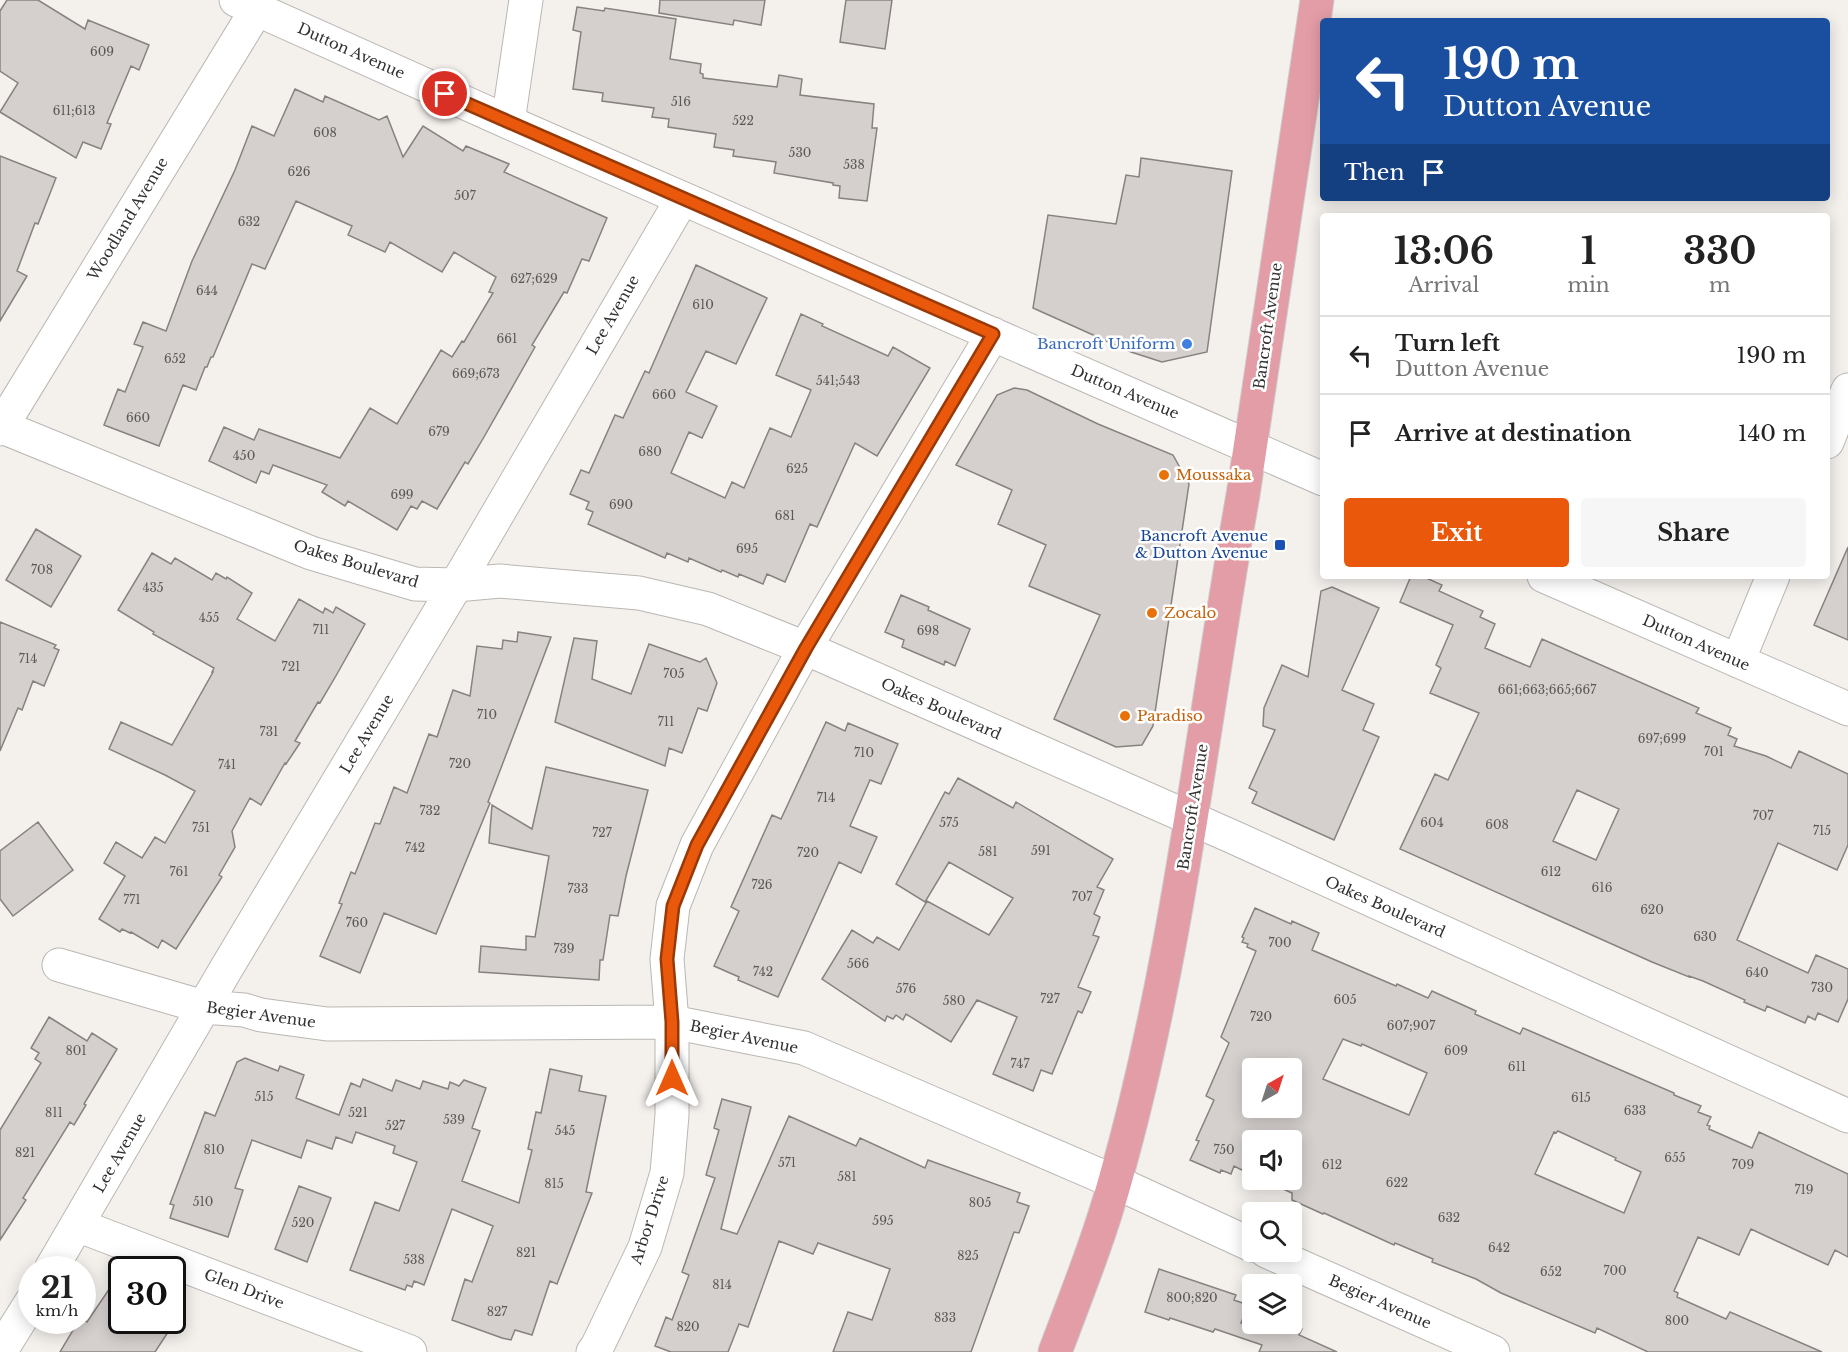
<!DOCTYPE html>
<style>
body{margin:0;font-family:"Libre Baskerville",serif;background:#f6f6f6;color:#222;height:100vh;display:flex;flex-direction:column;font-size:22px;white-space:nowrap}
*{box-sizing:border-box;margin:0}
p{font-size:20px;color:#767676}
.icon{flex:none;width:33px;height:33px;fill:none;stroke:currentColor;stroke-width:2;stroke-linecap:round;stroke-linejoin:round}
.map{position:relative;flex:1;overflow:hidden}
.panel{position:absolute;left:1320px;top:213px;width:510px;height:366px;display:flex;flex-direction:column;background:#fff;border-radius:6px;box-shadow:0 3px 15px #0003}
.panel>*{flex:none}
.guide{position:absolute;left:1320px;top:18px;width:510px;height:183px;border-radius:6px;box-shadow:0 3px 15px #0003;background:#1a4fa0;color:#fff;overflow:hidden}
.needle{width:39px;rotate:39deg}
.controls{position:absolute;left:1242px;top:1058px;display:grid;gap:12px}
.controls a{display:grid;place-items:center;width:60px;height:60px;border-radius:6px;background:#fff;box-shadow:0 3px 15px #0003;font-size:30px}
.speed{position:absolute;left:18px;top:1256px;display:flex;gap:12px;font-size:30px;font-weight:700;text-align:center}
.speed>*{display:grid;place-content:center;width:78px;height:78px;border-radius:50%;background:#fff;box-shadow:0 3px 15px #0003;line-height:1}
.speed small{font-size:15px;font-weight:400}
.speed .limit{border:3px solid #111;border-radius:9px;background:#fff;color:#111}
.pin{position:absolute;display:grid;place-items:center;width:51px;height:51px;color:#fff;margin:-26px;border:3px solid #fff;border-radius:50%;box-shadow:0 2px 6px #0007}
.me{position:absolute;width:66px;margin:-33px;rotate:0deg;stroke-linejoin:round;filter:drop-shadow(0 0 4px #0008)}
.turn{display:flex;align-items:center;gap:21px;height:126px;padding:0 24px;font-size:27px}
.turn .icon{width:78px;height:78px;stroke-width:2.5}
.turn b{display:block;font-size:42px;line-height:51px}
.then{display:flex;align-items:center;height:57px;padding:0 24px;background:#0003;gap:12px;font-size:22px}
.eta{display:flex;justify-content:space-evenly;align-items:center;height:102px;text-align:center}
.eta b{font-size:36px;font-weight:700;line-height:42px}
.primary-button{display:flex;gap:12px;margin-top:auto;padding:12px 24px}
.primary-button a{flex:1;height:69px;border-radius:6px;background:#ea580c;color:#fff;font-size:24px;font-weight:700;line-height:69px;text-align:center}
.primary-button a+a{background:#f6f6f6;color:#222}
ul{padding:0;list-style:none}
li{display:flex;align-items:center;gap:18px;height:78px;padding:0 24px;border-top:2px solid #e0e0e0}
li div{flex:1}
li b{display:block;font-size:22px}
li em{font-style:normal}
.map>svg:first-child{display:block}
.building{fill:#d5d0ce;stroke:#878280;stroke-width:1.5;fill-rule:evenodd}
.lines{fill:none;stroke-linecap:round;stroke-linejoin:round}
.minor-casing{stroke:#bab7b3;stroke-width:35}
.major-casing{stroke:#cececd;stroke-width:35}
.minor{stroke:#fff;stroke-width:33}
.major{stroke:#e39da6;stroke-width:33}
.route-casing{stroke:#983908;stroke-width:15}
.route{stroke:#ea580c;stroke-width:10}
.shop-dot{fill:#3f7fe0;stroke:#fff;stroke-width:2}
.food-dot{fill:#e8710a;stroke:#fff;stroke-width:2}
.transit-dot{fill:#1a4fb4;stroke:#fff;stroke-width:2}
.labels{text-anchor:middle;stroke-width:5;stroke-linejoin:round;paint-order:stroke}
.number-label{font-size:12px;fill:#5b5957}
.street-label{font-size:15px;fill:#32312f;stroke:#fff}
.shop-label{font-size:15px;fill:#366cbe;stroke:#fff;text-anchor:end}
.food-label{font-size:15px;fill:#c56008;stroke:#fff;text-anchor:start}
.transit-label{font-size:15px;fill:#164399;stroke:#fff;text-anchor:end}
</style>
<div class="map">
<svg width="1848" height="1352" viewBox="0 0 1848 1352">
<rect width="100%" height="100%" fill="#f4f1ed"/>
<path class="building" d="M7 0H38L85 29 88 20 149 45 139 70 131 66 107 123 111 124 101 149 83 142 76 158 0 112 18 83 0 71V11Z
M660 0H765L761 25 734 20 733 25 659 13Z
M846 0H892L885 49 840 42Z
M577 7 604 11 605 8 676 19 670 59 701 64 700 73 703 74V78L777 87 779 75 802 79 800 95 874 104 872 128H877L867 201 839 198 840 186 833 185V183L774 173 776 162 733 156 734 150 714 147 716 134 668 127 669 119 652 117 654 108 602 101 603 93 573 89 581 32 573 30Z
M295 89 323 102 325 96 379 120 387 116 403 157 423 126 463 151 466 146 509 164 504 172 607 218 589 261 582 259 567 293 564 292 532 345 535 347 484 437 468 464 465 462 437 509 422 501 417 509 411 506 397 530 348 501 345 506 322 492 327 485 273 465 269 474 261 471 256 483 209 461 224 427 254 440 259 429 340 458 370 408 397 424 441 350 452 357 462 341 464 342 493 293 489 292 496 277 454 252 442 272 390 242 385 252 348 235 352 226 296 201 265 269 252 264 213 357H211L207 367H205L196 390 183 385 159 446 104 425 118 389 125 392 143 347 134 344 143 322 166 331 192 261 235 170 252 126 274 136Z
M0 156 56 178 38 224 35 223 17 271 27 276 0 321Z
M1141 158 1232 171 1207 352 1162 362 1131 352 1033 308 1048 215 1116 224 1126 175 1139 177Z
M696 265 767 298 736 364 706 351 686 392 717 406 702 438 689 432 671 473 725 498 732 482 744 488 770 428 791 437 811 390 776 375 801 314 823 324 822 326 888 356 893 347 930 368 877 456 855 443 817 527 810 524 785 582 767 574 763 584 739 574 738 577 722 570 721 572 689 558 688 562 667 553 665 558 588 524 593 512 586 509 589 502 570 494 581 470 589 473 615 415 623 418 645 371 649 373Z
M1014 388 1027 390 1098 424 1173 455 1189 484 1153 726 1142 745 1116 747 1054 719 1100 615 1029 586 1046 545 998 524 1012 490 956 465 997 395Z
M36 529 81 556 51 607 6 580Z
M1848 547V640L1814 625Z
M152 553 171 564 175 558 212 580 216 573 226 579 227 577 252 593 237 619 275 641 299 599 323 613 325 608 333 613 336 607 365 624 337 674 320 703 318 702 295 741 300 743 286 764 285 763 261 805 250 798 232 831 235 847 219 875 222 877 176 949 162 940 158 948 131 932 130 933 122 929 120 932 99 919 125 876 104 863 116 842 142 858 155 837 165 843 195 791 165 775 109 749 121 722 172 745 213 672H212L214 668 153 634 154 632 118 610Z
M1411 576H1422L1442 585 1439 591 1483 611 1480 617 1495 624 1485 648 1530 667 1542 639 1699 708 1696 713 1731 728 1728 735 1737 739 1734 746 1766 756 1791 768 1799 751 1848 774V845L1837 870 1778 843 1737 940 1808 973 1816 955 1848 969V999L1838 1022 1818 1013 1815 1020 1808 1016 1805 1023 1767 1006 1765 1011 1744 1002 1745 1000 1703 981 1689 976V977L1652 962 1400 849 1435 774 1448 780 1479 713 1430 693 1441 668 1436 665 1453 625 1400 602ZM1577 790 1619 809 1596 860 1553 841Z
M1332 587 1379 608 1342 690 1374 704 1363 730 1379 737 1334 840 1252 803 1257 792 1249 788 1275 730 1263 726 1264 708 1282 665 1308 677 1321 591Z
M901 595 929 607 928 610 970 629 955 666 945 661 944 665 902 647 904 640 885 632Z
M0 622 56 645 54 648 59 650 44 686 33 681 22 710 18 708 0 751Z
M518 632 551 637 488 802 490 803 436 934 384 913 360 973 320 956 342 904 339 903 351 872 355 874 375 823 380 824 394 787 407 793 429 734 437 737 453 690 470 696 477 646 502 649 503 640 517 642Z
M574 638 597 641 592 679 631 694 649 644 700 662 706 658 717 683 707 711 698 708 682 753 669 748 665 766 555 722Z
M826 722 845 731 848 723 898 744 881 784 870 780 850 826 877 837 861 873 839 862 778 997 738 980 739 977 714 966 739 911 731 907 772 815 781 819Z
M546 767 648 790 626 876 618 916 610 915 603 960H600L599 980 479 972 481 946 526 950V936L535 937 549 856 489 843 492 805 532 829Z
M958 778 1013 808 1016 802 1113 859 1097 887 1104 890 1094 914 1100 917 1093 935 1099 937 1078 987 1091 992 1082 1013 1078 1011 1052 1074 1041 1070 1033 1091 993 1074 1017 1017 977 1000 951 1042 906 1014 903 1020 896 1015 893 1019 887 1016 885 1021 822 979 852 930 873 943 877 937 899 950 927 901 989 935 1013 898 949 862 925 902 896 884 945 792 949 794Z
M38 822 73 870 13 916 0 899V851Z
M1255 908 1291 924 1292 921 1319 933 1312 950 1396 986 1397 984 1428 998 1432 991 1476 1011 1475 1014 1520 1034 1523 1028 1674 1093V1095L1701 1106 1698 1112 1711 1117 1707 1125 1710 1126 1709 1129 1752 1148 1759 1132 1848 1174V1257L1835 1250 1828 1265 1751 1229 1739 1255 1698 1237 1674 1291 1678 1293 1677 1297 1726 1319 1730 1312 1822 1352H1648L1597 1328 1595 1333 1501 1293 1476 1279 1432 1262 1433 1259 1395 1243 1394 1245 1324 1213 1323 1214 1292 1200V1193L1261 1179H1292V1140H1252V1175L1234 1166 1231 1174 1221 1170 1220 1173 1190 1160 1199 1141 1196 1140 1214 1100 1206 1096 1229 1043 1221 1037 1256 951 1247 947 1248 944 1242 942 1244 938 1242 937ZM1343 1039 1361 1046 1362 1044 1427 1073 1409 1115 1323 1079ZM1252 1068H1292V1107H1252ZM1558 1131 1616 1158 1615 1160 1641 1172 1624 1213 1535 1174 1554 1132 1556 1133Z
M49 1017 87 1041 92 1033 117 1049 84 1104 86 1105 74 1125 70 1122 23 1198 26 1200 0 1240V1130L41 1063 35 1059 39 1053 31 1048Z
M245 1058 278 1071 280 1066 304 1075 296 1098 339 1115 351 1083 360 1087 363 1079 392 1091 396 1080 420 1089 423 1081 448 1089 450 1082 459 1086 464 1080 486 1088 472 1128 480 1131 462 1181 519 1203 532 1150 528 1149 536 1112 541 1113 550 1069 582 1076 579 1091 606 1096 586 1192 592 1193 557 1284 550 1281 532 1335 515 1330 511 1340 502 1338 452 1320 465 1279 472 1282 493 1226 452 1209 424 1285 414 1281 412 1287 407 1285 405 1290 350 1270 375 1202 399 1211 417 1162 393 1153 395 1146 356 1132 352 1143 336 1137 332 1149 307 1140 301 1158 252 1140 235 1188 243 1190 228 1237 170 1218 174 1205 170 1204 205 1112 215 1116 237 1062Z
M722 1099 751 1107 721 1229 737 1234 789 1116 856 1146 860 1138 925 1168 928 1160 1020 1193 1017 1202 1029 1206 1019 1233 1014 1232 971 1352H833L848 1312 872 1320 890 1269 818 1243 813 1254 779 1241 748 1327 739 1324 728 1352H671L655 1346 666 1317 672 1320 689 1275 682 1272 715 1178 706 1175 719 1130 714 1128Z
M299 1186 331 1198 307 1262 275 1249Z
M1159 1269 1236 1295 1234 1300 1248 1305 1241 1323H1289L1302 1329 1299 1335 1337 1352H1259L1262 1345 1215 1329 1213 1332 1170 1318 1169 1320 1145 1312Z
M122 1270V1320H176L155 1352H60L79 1320 82 1319 87 1322Z"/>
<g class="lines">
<defs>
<path id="minor" d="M236 0 508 122 1323 479
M508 122 526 0
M0 426 311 553 415 584 456 585 500 581 639 593 708 609 805 648 1233 837 1848 1116
M0 429 257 9
M1827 442 1848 390
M1544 576 1848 709
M1738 661 1773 576
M59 965 204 1007 244 1010 261 1015 327 1024 672 1022 804 1048 1115 1182 1252 1245
M77 1225 410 1352
M1266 1251 1493 1352
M51 1269 226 969 456 585 682 199
M0 1352 32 1301
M593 1352 597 1347 645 1247 667 1173 672 1115V1022L667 959 673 906 697 845 805 648 993 334"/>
<path id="major" d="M1055 1352C1076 1296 1099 1239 1115 1181 1179 956 1202 724 1243 495L1317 0"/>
</defs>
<use href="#minor" class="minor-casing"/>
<use href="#major" class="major-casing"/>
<use href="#minor" class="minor"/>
<use href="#major" class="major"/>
</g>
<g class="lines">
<defs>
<path id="route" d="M445 94 993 334 806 648 697 845 673 906 667 959 672 1022V1078"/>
</defs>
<use href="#route" class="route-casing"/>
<use href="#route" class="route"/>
</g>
<circle class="shop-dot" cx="1187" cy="344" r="6"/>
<g class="food-dot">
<circle cx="1164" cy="475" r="6"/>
<circle cx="1152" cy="613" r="6"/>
<circle cx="1125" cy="716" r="6"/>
</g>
<rect class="transit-dot" x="1274" y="539" width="12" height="12" rx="3"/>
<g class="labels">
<g class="number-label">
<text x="102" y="56">609</text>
<text x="681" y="106">516</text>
<text x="74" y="115">611;613</text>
<text x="743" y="125">522</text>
<text x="325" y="137">608</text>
<text x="800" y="157">530</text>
<text x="854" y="169">538</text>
<text x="299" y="176">626</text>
<text x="465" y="200">507</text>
<text x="249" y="226">632</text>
<text x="534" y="283">627;629</text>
<text x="207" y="295">644</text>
<text x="703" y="309">610</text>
<text x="507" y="343">661</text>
<text x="175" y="363">652</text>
<text x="476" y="378">669;673</text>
<text x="838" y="385">541;543</text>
<text x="664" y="399">660</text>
<text x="138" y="422">660</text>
<text x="439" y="436">679</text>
<text x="650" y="456">680</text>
<text x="244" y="460">450</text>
<text x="797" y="473">625</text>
<text x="402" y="499">699</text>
<text x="621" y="509">690</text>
<text x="785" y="520">681</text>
<text x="747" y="553">695</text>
<text x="42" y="574">708</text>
<text x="153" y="592">435</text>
<text x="209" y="622">455</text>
<text x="321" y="634">711</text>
<text x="928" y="635">698</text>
<text x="28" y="663">714</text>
<text x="291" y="671">721</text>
<text x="674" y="678">705</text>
<text x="1547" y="694">661;663;665;667</text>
<text x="487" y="719">710</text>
<text x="666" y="726">711</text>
<text x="269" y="736">731</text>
<text x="1662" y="743">697;699</text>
<text x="1714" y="756">701</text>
<text x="864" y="757">710</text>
<text x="460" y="768">720</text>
<text x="227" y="769">741</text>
<text x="826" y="802">714</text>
<text x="430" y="815">732</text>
<text x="1763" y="820">707</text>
<text x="949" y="827">575</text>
<text x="1432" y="827">604</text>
<text x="1497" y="829">608</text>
<text x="201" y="832">751</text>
<text x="1822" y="835">715</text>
<text x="602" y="837">727</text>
<text x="415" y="852">742</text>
<text x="1041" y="855">591</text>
<text x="988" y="856">581</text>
<text x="808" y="857">720</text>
<text x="179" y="876">761</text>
<text x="1551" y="876">612</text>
<text x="762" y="889">726</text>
<text x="1602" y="892">616</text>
<text x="578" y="893">733</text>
<text x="1082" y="901">707</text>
<text x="132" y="904">771</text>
<text x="1652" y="914">620</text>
<text x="357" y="927">760</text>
<text x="1705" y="941">630</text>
<text x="1280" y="947">700</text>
<text x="564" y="953">739</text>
<text x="858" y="968">566</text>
<text x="763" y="976">742</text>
<text x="1757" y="977">640</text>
<text x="1822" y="992">730</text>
<text x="906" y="993">576</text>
<text x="1050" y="1003">727</text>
<text x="1345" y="1004">605</text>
<text x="954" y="1005">580</text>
<text x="1261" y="1021">720</text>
<text x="1411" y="1030">607;907</text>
<text x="76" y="1055">801</text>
<text x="1456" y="1055">609</text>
<text x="1020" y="1068">747</text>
<text x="1517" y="1071">611</text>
<text x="264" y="1101">515</text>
<text x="1581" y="1102">615</text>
<text x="1635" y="1115">633</text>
<text x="54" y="1117">811</text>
<text x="358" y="1117">521</text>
<text x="454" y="1124">539</text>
<text x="395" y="1130">527</text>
<text x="565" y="1135">545</text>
<text x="214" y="1154">810</text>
<text x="1224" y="1154">750</text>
<text x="25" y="1157">821</text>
<text x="1675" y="1162">655</text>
<text x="787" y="1167">571</text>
<text x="1332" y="1169">612</text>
<text x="1743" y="1169">709</text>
<text x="847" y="1181">581</text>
<text x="1397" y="1187">622</text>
<text x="554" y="1188">815</text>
<text x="1804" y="1194">719</text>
<text x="203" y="1206">510</text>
<text x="980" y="1207">805</text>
<text x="1449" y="1222">632</text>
<text x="883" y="1225">595</text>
<text x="303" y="1227">520</text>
<text x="1499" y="1252">642</text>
<text x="526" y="1257">821</text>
<text x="968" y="1260">825</text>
<text x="414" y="1264">538</text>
<text x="1615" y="1275">700</text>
<text x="1551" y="1276">652</text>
<text x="722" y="1289">814</text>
<text x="1192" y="1302">800;820</text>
<text x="497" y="1316">827</text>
<text x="945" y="1322">833</text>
<text x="1677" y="1325">800</text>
<text x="688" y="1331">820</text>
</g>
<g class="street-label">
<text transform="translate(351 51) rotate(24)" y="5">Dutton Avenue</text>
<text transform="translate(128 219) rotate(-59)" y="5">Woodland Avenue</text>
<text transform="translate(613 315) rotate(-60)" y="5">Lee Avenue</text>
<text transform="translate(1268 326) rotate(-82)" y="5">Bancroft Avenue</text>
<text transform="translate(1125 392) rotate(23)" y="5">Dutton Avenue</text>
<text transform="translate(356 564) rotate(17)" y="5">Oakes Boulevard</text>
<text transform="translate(1696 643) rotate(24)" y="5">Dutton Avenue</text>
<text transform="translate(941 709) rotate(24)" y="5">Oakes Boulevard</text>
<text transform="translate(367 734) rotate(-59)" y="5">Lee Avenue</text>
<text transform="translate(1193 807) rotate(-81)" y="5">Bancroft Avenue</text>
<text transform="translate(1385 907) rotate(24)" y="5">Oakes Boulevard</text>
<text transform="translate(261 1015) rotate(8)" y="5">Begier Avenue</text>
<text transform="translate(744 1037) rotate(12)" y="5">Begier Avenue</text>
<text transform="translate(120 1153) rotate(-60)" y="5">Lee Avenue</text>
<text transform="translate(650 1220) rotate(-72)" y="5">Arbor Drive</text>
<text transform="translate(244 1289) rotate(21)" y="5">Glen Drive</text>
<text transform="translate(1380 1302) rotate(24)" y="5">Begier Avenue</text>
</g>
<g class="shop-label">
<text x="1175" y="349">Bancroft Uniform</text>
</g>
<g class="food-label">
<text x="1176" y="480">Moussaka</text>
<text x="1164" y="618">Zocalo</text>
<text x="1137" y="721">Paradiso</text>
</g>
<g class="transit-label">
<text x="1268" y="541">Bancroft Avenue<tspan x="1268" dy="17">&amp; Dutton Avenue</tspan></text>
</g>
</g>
</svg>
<div class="controls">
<a><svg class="needle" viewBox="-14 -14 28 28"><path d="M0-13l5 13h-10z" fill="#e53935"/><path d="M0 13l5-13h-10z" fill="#767676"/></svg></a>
<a><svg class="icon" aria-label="sound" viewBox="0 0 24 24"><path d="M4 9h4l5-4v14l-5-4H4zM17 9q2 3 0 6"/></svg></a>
<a><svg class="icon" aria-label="search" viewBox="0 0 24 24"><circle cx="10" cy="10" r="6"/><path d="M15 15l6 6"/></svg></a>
<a><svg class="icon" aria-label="layers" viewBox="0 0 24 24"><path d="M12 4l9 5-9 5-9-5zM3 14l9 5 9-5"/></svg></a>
</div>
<div class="speed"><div>21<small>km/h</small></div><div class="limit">30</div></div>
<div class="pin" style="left:445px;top:94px;background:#d93025"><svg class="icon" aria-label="arrive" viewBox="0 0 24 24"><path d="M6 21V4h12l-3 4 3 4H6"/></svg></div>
<svg class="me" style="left:672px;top:1078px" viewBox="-20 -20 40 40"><path d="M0-17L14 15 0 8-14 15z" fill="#ea580c" stroke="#fff" stroke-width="4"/></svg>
<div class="guide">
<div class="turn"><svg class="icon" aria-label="left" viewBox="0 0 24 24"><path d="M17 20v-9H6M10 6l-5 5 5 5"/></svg><div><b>190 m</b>Dutton Avenue</div></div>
<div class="then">Then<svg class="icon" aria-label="arrive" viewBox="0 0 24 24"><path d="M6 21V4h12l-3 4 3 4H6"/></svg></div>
</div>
<section class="panel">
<div class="eta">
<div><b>13:06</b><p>Arrival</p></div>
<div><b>1</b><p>min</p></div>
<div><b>330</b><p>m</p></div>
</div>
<ul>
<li><svg class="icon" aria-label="left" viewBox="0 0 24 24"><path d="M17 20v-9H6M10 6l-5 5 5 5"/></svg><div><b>Turn left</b><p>Dutton Avenue</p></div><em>190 m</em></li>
<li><svg class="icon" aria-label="arrive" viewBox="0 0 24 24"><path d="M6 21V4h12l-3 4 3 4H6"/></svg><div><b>Arrive at destination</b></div><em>140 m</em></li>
</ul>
<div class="primary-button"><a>Exit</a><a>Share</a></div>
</section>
</div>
